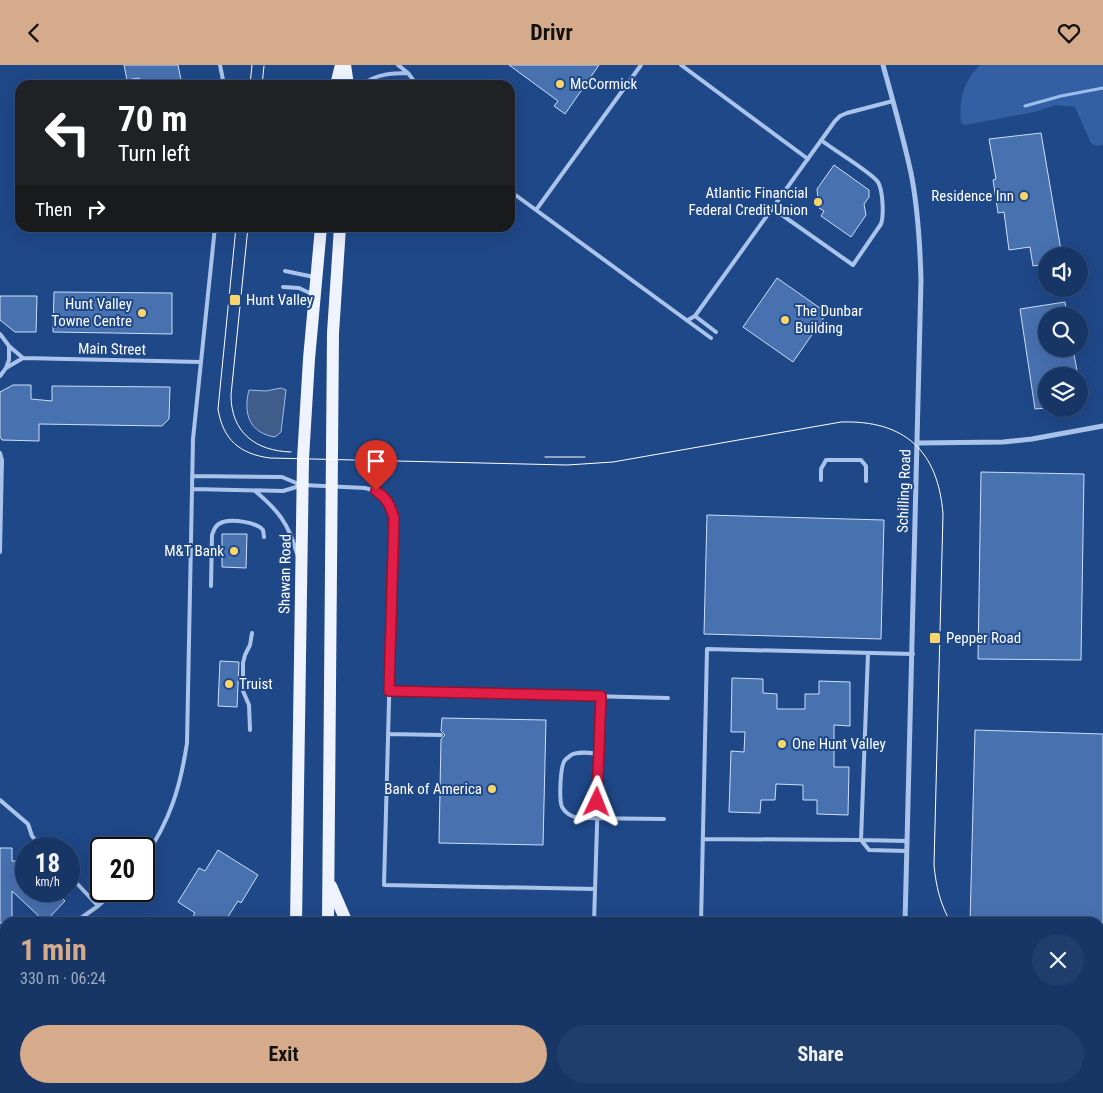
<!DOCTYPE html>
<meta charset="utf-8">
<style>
body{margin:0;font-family:"Roboto Condensed",sans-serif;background:#203e6c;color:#f1f3f6;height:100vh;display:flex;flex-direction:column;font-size:19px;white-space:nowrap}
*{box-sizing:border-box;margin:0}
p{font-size:16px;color:#9eabbf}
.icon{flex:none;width:28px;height:28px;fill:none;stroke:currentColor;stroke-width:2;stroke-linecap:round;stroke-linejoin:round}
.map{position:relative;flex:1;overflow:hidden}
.sheet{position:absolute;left:0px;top:852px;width:1104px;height:176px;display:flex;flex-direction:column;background:#173666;border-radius:15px 15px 0 0;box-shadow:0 5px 20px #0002,0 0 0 1px #36507a}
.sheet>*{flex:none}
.banner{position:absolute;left:15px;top:15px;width:500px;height:152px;border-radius:15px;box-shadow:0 5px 20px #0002,0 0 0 1px #36507a;background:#202124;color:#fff;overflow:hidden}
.fabs{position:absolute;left:1038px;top:182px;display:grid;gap:10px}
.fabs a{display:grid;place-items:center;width:50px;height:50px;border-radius:50%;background:#173666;box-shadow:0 5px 20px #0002,0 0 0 1px #36507a;font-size:25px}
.speed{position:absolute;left:15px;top:772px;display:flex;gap:10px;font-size:25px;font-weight:700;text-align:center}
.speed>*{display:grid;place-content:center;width:65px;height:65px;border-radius:50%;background:#173666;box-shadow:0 5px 20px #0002,0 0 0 1px #36507a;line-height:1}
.speed small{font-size:12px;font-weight:400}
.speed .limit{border:2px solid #111;border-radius:8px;background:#fff;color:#111}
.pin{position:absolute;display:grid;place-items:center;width:42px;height:42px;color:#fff;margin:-51px -21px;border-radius:50% 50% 50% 0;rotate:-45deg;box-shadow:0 0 5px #0007}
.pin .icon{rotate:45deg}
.me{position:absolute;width:55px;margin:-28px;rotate:2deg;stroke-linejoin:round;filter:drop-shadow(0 0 4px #0008)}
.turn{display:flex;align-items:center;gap:18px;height:105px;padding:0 20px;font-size:22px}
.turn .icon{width:65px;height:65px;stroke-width:2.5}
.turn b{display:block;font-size:35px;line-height:42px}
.then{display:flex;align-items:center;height:48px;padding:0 20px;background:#0003;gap:10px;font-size:19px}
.round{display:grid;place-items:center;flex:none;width:52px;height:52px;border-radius:26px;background:#203e6c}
.summary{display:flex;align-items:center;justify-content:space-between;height:85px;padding:0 20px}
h1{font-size:30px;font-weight:700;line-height:38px;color:#d6ab8b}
.cta{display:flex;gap:10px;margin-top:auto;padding:10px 20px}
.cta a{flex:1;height:58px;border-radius:30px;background:#d6ab8b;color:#111;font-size:20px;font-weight:700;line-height:58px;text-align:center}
.cta a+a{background:#203e6c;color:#f1f3f6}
header{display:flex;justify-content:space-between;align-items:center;height:65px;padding:0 20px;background:#d6ab8b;color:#111;font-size:22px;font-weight:700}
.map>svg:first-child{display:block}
.green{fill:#3360a5}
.water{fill:#3f5c8b;stroke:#9dbeec}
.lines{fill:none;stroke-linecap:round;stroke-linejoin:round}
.stream{stroke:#9dbeec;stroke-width:3}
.building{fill:#4871b0;stroke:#cedff8}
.lane{stroke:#a9c3eb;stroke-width:4}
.street{stroke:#a9c3eb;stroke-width:5}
.secondary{stroke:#d5e2f8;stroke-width:10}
.primary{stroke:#eef3fe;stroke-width:12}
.tram{stroke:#fff;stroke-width:1}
.route-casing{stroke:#92132f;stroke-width:12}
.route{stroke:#e11d48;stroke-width:9}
.poi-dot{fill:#f9d669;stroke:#1f4888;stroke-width:2}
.labels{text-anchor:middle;stroke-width:4;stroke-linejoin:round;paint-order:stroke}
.poi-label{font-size:15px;fill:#fff;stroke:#1f4888;text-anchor:start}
.street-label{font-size:15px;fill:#fff;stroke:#1f4888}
</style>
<header><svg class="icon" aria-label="back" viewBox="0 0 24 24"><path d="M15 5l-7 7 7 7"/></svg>Drivr<svg class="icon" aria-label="heart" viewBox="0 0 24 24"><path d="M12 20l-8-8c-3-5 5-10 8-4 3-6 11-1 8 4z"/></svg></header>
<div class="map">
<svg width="1103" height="1028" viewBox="0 0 1103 1028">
<rect width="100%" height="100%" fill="#1f4888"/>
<path class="green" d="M980 0H1103V80L1097 81 1091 78 1075 42 1056 40 1034 47 965 60 961 58C959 34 963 16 980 0Z"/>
<path class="water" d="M281 323 286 325 281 367 275 372C249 368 243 348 249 325L266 326Z"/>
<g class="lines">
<path class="stream" d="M1025 41 1061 31 1103 23"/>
</g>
<path class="building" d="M124 0H178L182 20H145L139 13 127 15Z
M509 0H599L565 49 554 41 558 36Z
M1041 68 1062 191H1046V199L1033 201 1030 182 1009 185 1004 147 998 148 993 115 996 114 989 74Z
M834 100 869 125V132L864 139 866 150 851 172 821 151 824 146 819 143 817 124Z
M777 213 827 248 793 297 743 262Z
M54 227 172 228V269L53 267Z
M0 231H37L36 267H15L0 255Z
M1065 237 1067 251H1046V284H1073L1078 311H1046V343L1035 344 1020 244Z
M13 320H31V334L52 336V321L170 322 169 354 162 361 39 359V376L2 375 0 372V327Z
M981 407 1084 409 1081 595 978 594Z
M707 450 884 455 881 574 704 569Z
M222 469H247L246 503 222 502Z
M220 596 239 597 237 642 218 641Z
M732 613 763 614V628L777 629V644H805V629H819V616L850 617V661L834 660V702H849L848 750 817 749V735H803V720L776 719 775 735H761L760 748 729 747 731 686 744 687 745 667H731Z
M442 653 546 655 543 780 439 778 441 674 445 670 441 666Z
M975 665 1103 669V858H970Z
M0 783H12V796H22L26 799V826H55L65 836 45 857 12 826V858H0Z
M218 785 258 810 241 838 238 836 224 858H199L192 853 195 848 178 837 199 803 205 806Z"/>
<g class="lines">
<path class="lane" d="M220 0 224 20
M398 0 408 8 417 20
M681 0 808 94
M362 20C375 9 393 8 408 8
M510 126 711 273
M772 143 853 200 881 159C884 150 883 126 878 117 871 107 832 84 821 75
M536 145 641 0
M285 206 314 212
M283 222 299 223 312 229
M695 251 716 267
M688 255 695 251 700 244 835 56 840 51 847 48 893 36
M0 269 9 281 23 293
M23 293 201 297
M6 303 9 295V281
M0 311 6 303 23 293
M0 388 2 395 0 487
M192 411 282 412 301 420
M821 415V404L826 395H861L866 401V416
M192 424 283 426 303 420 365 423 376 426 384 431 390 440 394 453 384 820 595 824
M255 426C278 445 289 459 297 489
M211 521 212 470C214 464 216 459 223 457 233 454 256 457 263 465L264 472
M389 626 668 633
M250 665 249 640 243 626V598L245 590 250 580 252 568
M388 669 441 670
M599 689C590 688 579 686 571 690 570 691 565 695 565 695 560 701 559 735 562 742 566 749 571 751 578 753L664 754
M0 735 28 759 32 771 43 784
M703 774 861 775 868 588
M907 786 869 785 861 775 907 776
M144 794C170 755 180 724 187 678L193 374 215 162
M69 810 98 841
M74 858 98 841 115 826
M594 858 601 631
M701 858 707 584 913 589
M0 892 5 890
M146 1028 147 1024
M225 1028V1024
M469 1028 486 1026 642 1028
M666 1028V1024"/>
<path class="street" d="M883 0C893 36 903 71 911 108 918 143 920 179 921 215L905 858
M918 378 1003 377 1032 374 1103 361
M0 1001 5 1017
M7 1024 8 1028
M901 1028V1024"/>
<path class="secondary" d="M1099 912H1103
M0 961 5 960"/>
<path class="primary" d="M345 0 348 20
M336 20 341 0
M331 821 347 858
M296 858 303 394 309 294 321 162
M328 858 333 268 340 162
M292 1028V1024
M326 1028V1024"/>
<path class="tram" d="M250 20 252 0
M262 20 264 1
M236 162 218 344C223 375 240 389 270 393L567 400 613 397 841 357C905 355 938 386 943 449L934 800C936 821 940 839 951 858
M248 162 231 330C231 367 255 386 291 387
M545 392H585
M1099 888H1103"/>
</g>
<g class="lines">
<defs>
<path id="route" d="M376 426C387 433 390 440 394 453L389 626 601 631 597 737"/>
</defs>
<use href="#route" class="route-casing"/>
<use href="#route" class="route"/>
</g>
<g class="poi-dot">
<circle cx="560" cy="19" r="5"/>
<circle cx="1024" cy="131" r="5"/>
<circle cx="818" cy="137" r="5"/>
<rect x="229" y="229" width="12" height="12" rx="2.5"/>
<circle cx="142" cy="248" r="5"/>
<circle cx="785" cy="255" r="5"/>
<circle cx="234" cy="486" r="5"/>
<rect x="929" y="567" width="12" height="12" rx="2.5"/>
<circle cx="229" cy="619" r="5"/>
<circle cx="782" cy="679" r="5"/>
<circle cx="492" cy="724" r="5"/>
</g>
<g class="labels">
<g class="poi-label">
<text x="570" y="24">McCormick</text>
<text x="808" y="133" text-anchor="end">Atlantic Financial<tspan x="808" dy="17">Federal Credit Union</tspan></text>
<text x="1014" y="136" text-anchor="end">Residence Inn</text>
<text x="246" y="240">Hunt Valley</text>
<text x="132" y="244" text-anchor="end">Hunt Valley<tspan x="132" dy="17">Towne Centre</tspan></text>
<text x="795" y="251">The Dunbar<tspan x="795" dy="17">Building</tspan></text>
<text x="224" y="491" text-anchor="end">M&amp;T Bank</text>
<text x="946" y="578">Pepper Road</text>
<text x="239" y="624">Truist</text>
<text x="792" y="684">One Hunt Valley</text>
<text x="482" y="729" text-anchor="end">Bank of America</text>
</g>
<g class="street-label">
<text transform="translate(112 284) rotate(1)" y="5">Main Street</text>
<text transform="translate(904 426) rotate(-88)" y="5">Schilling Road</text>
<text transform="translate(285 509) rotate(-89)" y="5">Shawan Road</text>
</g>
</g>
</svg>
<div class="fabs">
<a><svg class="icon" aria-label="sound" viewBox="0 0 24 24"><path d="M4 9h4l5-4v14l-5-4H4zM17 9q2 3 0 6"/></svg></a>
<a><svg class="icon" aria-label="search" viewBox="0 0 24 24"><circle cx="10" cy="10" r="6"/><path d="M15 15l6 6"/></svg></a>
<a><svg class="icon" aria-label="layers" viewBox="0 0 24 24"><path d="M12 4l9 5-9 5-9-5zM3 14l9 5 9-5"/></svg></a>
</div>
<div class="speed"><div>18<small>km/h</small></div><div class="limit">20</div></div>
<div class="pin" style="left:376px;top:426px;background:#d93025"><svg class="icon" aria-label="arrive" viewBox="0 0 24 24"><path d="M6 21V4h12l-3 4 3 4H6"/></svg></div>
<svg class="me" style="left:597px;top:737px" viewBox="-20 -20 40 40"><path d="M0-17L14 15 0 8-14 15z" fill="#e11d48" stroke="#fff" stroke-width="4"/></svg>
<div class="banner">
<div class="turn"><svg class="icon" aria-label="left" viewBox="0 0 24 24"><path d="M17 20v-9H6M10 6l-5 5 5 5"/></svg><div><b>70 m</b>Turn left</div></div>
<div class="then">Then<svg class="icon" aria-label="right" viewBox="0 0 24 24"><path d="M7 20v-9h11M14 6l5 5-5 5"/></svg></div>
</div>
<section class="sheet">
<div class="summary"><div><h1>1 min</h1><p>330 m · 06:24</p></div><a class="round"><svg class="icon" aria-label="close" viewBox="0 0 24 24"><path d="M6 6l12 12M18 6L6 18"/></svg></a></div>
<div class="cta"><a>Exit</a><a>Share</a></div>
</section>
</div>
